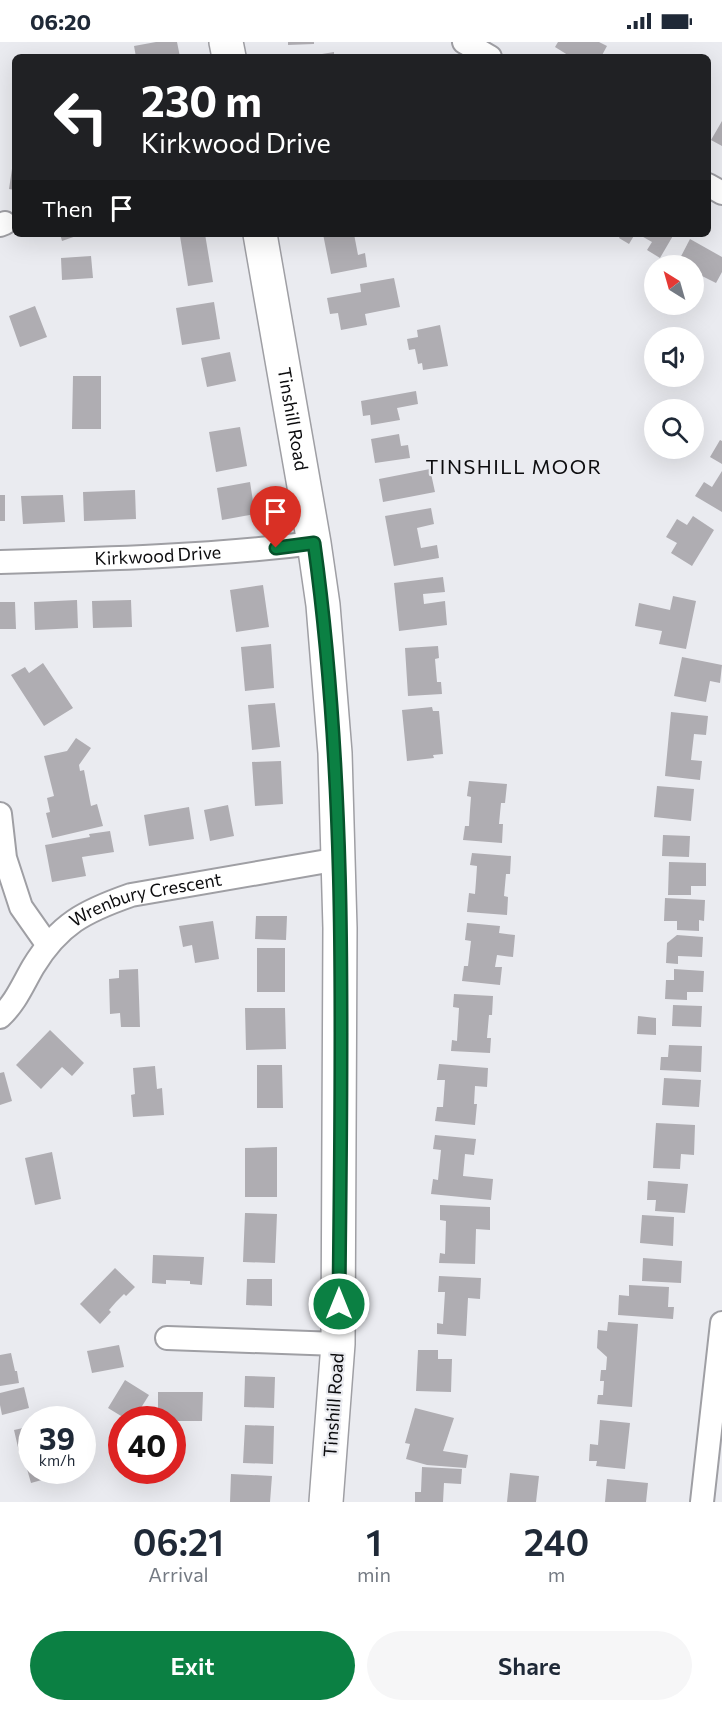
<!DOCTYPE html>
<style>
body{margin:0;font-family:Commissioner,sans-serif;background:#f6f6f7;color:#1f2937;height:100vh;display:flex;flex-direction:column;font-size:22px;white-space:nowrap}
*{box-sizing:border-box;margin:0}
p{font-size:20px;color:#747a83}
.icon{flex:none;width:33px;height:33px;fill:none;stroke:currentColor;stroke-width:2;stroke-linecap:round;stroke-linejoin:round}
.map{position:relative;height:1460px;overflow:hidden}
.sheet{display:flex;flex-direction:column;background:#fff;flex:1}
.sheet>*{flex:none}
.banner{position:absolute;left:12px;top:12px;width:699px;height:183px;border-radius:9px;box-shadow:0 6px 24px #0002;background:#202124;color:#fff;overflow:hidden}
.needle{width:39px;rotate:323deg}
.fabs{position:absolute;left:644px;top:213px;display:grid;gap:12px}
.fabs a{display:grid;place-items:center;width:60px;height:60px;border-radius:50%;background:#fff;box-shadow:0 6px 24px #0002;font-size:30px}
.speed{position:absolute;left:18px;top:1364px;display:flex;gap:12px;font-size:30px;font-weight:700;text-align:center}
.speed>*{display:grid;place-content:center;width:78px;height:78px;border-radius:50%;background:#fff;box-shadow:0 6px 24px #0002;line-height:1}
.speed small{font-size:15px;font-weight:400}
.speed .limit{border:9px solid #d22;background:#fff;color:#111}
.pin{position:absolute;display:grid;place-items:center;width:51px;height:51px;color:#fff;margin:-62px -26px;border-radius:50% 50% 50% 0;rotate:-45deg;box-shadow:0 0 6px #0007}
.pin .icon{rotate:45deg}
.me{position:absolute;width:66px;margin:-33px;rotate:0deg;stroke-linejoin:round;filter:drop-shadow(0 0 4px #0008)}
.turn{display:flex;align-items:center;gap:21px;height:126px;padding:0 30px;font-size:27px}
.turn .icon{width:78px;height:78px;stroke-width:2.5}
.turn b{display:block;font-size:42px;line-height:51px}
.then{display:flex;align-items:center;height:57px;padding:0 30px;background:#0003;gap:12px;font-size:22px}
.eta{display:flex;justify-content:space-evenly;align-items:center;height:102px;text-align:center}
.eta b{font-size:36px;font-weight:600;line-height:42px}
.button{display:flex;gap:12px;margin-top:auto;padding:12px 30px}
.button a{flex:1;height:69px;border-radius:36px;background:#0b8043;color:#fff;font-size:24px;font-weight:600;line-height:69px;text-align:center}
.button a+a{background:#f6f6f7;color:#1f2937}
.status{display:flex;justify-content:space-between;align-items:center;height:42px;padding:0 30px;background:#fff;direction:ltr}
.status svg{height:16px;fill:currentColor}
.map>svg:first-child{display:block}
.building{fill:#afadb2}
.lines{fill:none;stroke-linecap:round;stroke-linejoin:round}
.street-casing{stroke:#9f9fa4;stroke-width:26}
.secondary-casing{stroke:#9f9fa4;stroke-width:36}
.street{stroke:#fff;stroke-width:22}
.secondary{stroke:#fff;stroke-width:33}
.route-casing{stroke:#07532c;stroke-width:15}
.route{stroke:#0b8043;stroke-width:10}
.labels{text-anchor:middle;stroke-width:4.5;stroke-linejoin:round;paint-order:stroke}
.street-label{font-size:18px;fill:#0c0c0e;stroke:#eaebf0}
.neighbourhood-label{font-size:20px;letter-spacing:1.5px;fill:#0c0c0e;stroke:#eaebf0}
</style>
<div class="status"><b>06:20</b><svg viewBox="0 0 49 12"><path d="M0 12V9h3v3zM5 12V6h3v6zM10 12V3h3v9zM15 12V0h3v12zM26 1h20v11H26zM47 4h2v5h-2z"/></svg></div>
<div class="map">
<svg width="722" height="1460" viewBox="0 0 722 1460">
<rect width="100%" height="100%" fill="#eaebf0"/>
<path class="building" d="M156 0H177L180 15H136L134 4Z
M288 0H314V2L288 3Z
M558 0H599L607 4 601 15H571L555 5Z
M334 10V15H310V14Z
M722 79V104L711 98Z
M13 120H15V148L9 147Z
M60 192H82L62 199Z
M196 192H205L213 240 188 244 180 194Z
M323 192H354L358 213 365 211 367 225 331 232Z
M621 192H635L629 202 619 196Z
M638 192H674L660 216 647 208 652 200Z
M690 197 722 215V230L716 241 696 231 693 237V224H676Z
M91 214 93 236 62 238 61 216Z
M394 236 400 265 365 272 367 283 341 288 338 271 330 272 327 256 361 250 360 242Z
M214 260 220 297 182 303 176 266Z
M35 264 47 295 20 305 9 274Z
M440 283 448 324 423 328 422 321 418 322 415 307 409 308 407 297 418 295 417 288Z
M230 310 236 339 207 345 201 316Z
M73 334H101V387H72Z
M416 349 418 362 397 366 400 378 371 383 370 373 363 374 361 359Z
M240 385 247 424 216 430 209 390Z
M399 392 401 404 408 403 410 416 375 421 371 397Z
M720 398 722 399V422L710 415Z
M430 427 435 450 383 460 379 437Z
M722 429V470L695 454 704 440 712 445Z
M250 440 255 472 222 478 217 446Z
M135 448 136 477 84 479 83 450Z
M0 453H5V479H0Z
M63 453 65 480 23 482 21 454Z
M431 466 434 482 417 486 421 506 437 503 439 516 394 524 385 474Z
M693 474 714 488 692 524 671 511 677 501 666 495 677 477 687 483Z
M443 535 445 550 423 552 424 562 445 559 447 583 399 589 394 541Z
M263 543 269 585 236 590 230 548Z
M673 554 696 559 686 607 659 602 662 589 635 584 639 561 670 568Z
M77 558 78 586 35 588 34 560Z
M131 558 132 585 93 586 92 559Z
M0 560H15L16 587H0Z
M271 602 274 646 245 649 241 605Z
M438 604 439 616 435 617 437 640H441L442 652 408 654 405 606Z
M682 615 722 623 720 641 710 639 706 660 674 654Z
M43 621 73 666 44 684 11 633 25 625 29 631Z
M275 661 280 705 252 708 248 663Z
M432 665 433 669H439L443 712 433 713 434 716 407 719 402 668Z
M671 670 708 674 706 693 694 692 691 718 702 719 700 738 665 734Z
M76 696 91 706 79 723 80 729 84 728 91 764 97 762 103 784 52 796 46 771 50 770 47 756 54 754 44 714 67 709Z
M281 719 283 762 255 764 252 720Z
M469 739 507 742 505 761H501L499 782H503L502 801 463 798 465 784H469L470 768 471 755 467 754Z
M657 744 694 747 691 779 654 775Z
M228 763 234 794 210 799 204 768Z
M189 765 194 797 149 804 144 773Z
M110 789 114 810 82 815 86 834 52 840 45 803 90 795 89 792Z
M663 793 690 794 689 815 662 814Z
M472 811 511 814 510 832H506L504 854 508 855 507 873 467 870 469 851 475 852 476 839 477 824 470 823Z
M669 820 706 821V844H691V853H668Z
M665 856 705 858 704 879 699 878V889L677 888V879H664Z
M256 874H287L286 898 255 897Z
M213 879 219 917 195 921 192 903 183 905 179 884Z
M467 881 500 884 499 891 515 893 513 915 497 913 495 925H502L500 943 462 939 464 924H468L471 899 465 898Z
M677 893 703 895 702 915 678 914V922L666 921 667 901Z
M257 906H285V950H257Z
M138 927 140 985H121L120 971 110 972 109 937 119 936V928Z
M674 927 704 929 703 950H687V958L665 957 666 938H674Z
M454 952 493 954 492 973H489L487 996H491L490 1011 451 1009 452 998 457 999 459 966 453 965Z
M673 963 702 964 701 985 672 984Z
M245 966H285L286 1007 246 1008Z
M638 974 656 976V993L637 992Z
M50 988 84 1021 72 1034 62 1025 41 1047 16 1023Z
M669 1003 702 1004 701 1030 660 1028 661 1015H668Z
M439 1022 488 1026 487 1045 475 1044 474 1062H477L475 1083 435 1079 437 1065H443L445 1038H437Z
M257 1023H282L283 1066H257Z
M155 1024 157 1047 162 1046 164 1073 133 1075 131 1053 135 1052 133 1026Z
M4 1030 12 1059 0 1063V1031Z
M664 1036 701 1038 699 1065 662 1063Z
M656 1081 695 1083 694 1113 681 1112 680 1127 653 1126Z
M435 1093 476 1097 474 1113 465 1112 463 1134 493 1137 491 1158 431 1152 433 1137 438 1138 441 1108 433 1107Z
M277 1105V1155H245V1106Z
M52 1110 61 1157 35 1163 25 1116Z
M648 1139 688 1142 685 1171 655 1169 656 1158H647Z
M440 1163 490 1165V1188L476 1187 475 1222 439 1221 440 1211 445 1212 446 1179 440 1178Z
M245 1171 277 1172 275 1221 243 1220Z
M642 1173 674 1175 673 1204 640 1201Z
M153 1213 204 1215 202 1243 190 1242V1239L166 1238V1242L152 1241Z
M643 1216 682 1219 681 1241 642 1239Z
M115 1226 135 1245 126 1254 124 1252 116 1260 109 1268 111 1270 100 1282 80 1262Z
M439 1234 481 1236 480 1257 468 1256 466 1294 437 1292V1281L443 1282 445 1250H438Z
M247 1237H272V1264L246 1263Z
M629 1243 669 1245 668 1265H674L673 1277 618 1273 619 1253 629 1254Z
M608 1280 638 1282 632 1365 597 1362 598 1353H603L604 1339H600L601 1328H606L607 1315 597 1306 598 1288 607 1289Z
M119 1303 124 1325 92 1331 87 1309Z
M418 1308H438V1317H452L451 1350 416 1349Z
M11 1311 15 1329H17L19 1341 0 1344V1313Z
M245 1334 275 1335 274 1366 244 1365Z
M125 1338 149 1353 134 1377H126L108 1366Z
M24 1345 29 1366 2 1373 0 1363V1351Z
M158 1350H203L202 1379H172V1377H158Z
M415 1366 454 1376 443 1409 468 1413 466 1426 427 1423 406 1417 410 1402 405 1401Z
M600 1378 630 1381 625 1427 596 1424 597 1419H589L590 1402 598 1403Z
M245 1383 274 1384 273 1422 243 1421Z
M32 1384V1411L20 1414 14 1388Z
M32 1418V1428H54L56 1434 31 1441 25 1420Z
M422 1425 462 1427 461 1442 444 1441 443 1460H415V1450H421Z
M510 1431 539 1434 536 1460H507Z
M231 1432 272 1434 270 1460H230Z
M607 1437 648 1441 646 1460H605Z"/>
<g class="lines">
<defs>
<g id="street">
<path d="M464 0 490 15"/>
<path d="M708 143 722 151"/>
<path d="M0 183 5 181"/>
<path id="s1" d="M0 520C105 517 210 514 314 501"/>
<path d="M0 772 5 816 21 865 47 902"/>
<path id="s2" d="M0 975C16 960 22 944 33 925 59 882 85 869 131 853L339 817"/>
<path d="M167 1296 338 1302"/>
<path d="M702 1460 722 1281"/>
</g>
<g id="secondary">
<path d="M226 0 229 15"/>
<path id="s3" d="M260 192 314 501 323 563 335 711 340 886 338 1302 326 1460"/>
</g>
</defs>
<use href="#street" class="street-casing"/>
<use href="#secondary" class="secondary-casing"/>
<use href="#street" class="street"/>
<use href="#secondary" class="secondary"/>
</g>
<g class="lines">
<defs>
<path id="route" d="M276 506 314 501C349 753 341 1008 339 1262"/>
</defs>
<use href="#route" class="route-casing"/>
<use href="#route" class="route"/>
</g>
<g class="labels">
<g class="street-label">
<text dy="6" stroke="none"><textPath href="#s3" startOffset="188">Tinshill Road</textPath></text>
<text dy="6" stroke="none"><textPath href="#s1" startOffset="158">Kirkwood Drive</textPath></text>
<text dy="6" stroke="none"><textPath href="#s2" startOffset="198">Wrenbury Crescent</textPath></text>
<text transform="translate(334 1363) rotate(-86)" y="6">Tinshill Road</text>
</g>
<g class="neighbourhood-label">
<text x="514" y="432">TINSHILL MOOR</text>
</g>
</g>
</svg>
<div class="fabs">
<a><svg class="needle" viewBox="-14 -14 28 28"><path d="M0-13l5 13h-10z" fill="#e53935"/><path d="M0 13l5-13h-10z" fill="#747a83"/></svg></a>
<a><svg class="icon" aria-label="sound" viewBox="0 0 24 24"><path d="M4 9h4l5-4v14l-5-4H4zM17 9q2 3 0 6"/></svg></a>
<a><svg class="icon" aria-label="search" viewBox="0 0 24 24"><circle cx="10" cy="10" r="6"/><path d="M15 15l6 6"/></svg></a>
</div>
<div class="speed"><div>39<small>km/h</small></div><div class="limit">40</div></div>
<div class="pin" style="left:276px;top:506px;background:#d93025"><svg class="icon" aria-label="arrive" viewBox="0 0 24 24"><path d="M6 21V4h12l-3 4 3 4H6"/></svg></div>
<svg class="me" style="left:339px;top:1262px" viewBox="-20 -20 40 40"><circle r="17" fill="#0b8043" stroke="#fff" stroke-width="3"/><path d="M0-11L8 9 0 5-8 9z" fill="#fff"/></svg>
<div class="banner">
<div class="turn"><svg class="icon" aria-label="left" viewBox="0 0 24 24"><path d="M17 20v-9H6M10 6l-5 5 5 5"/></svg><div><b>230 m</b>Kirkwood Drive</div></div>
<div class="then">Then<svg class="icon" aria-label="arrive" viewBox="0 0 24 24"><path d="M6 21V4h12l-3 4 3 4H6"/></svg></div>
</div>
</div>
<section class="sheet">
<div class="eta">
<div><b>06:21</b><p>Arrival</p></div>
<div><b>1</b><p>min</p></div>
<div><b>240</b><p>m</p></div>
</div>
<div class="button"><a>Exit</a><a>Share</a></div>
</section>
